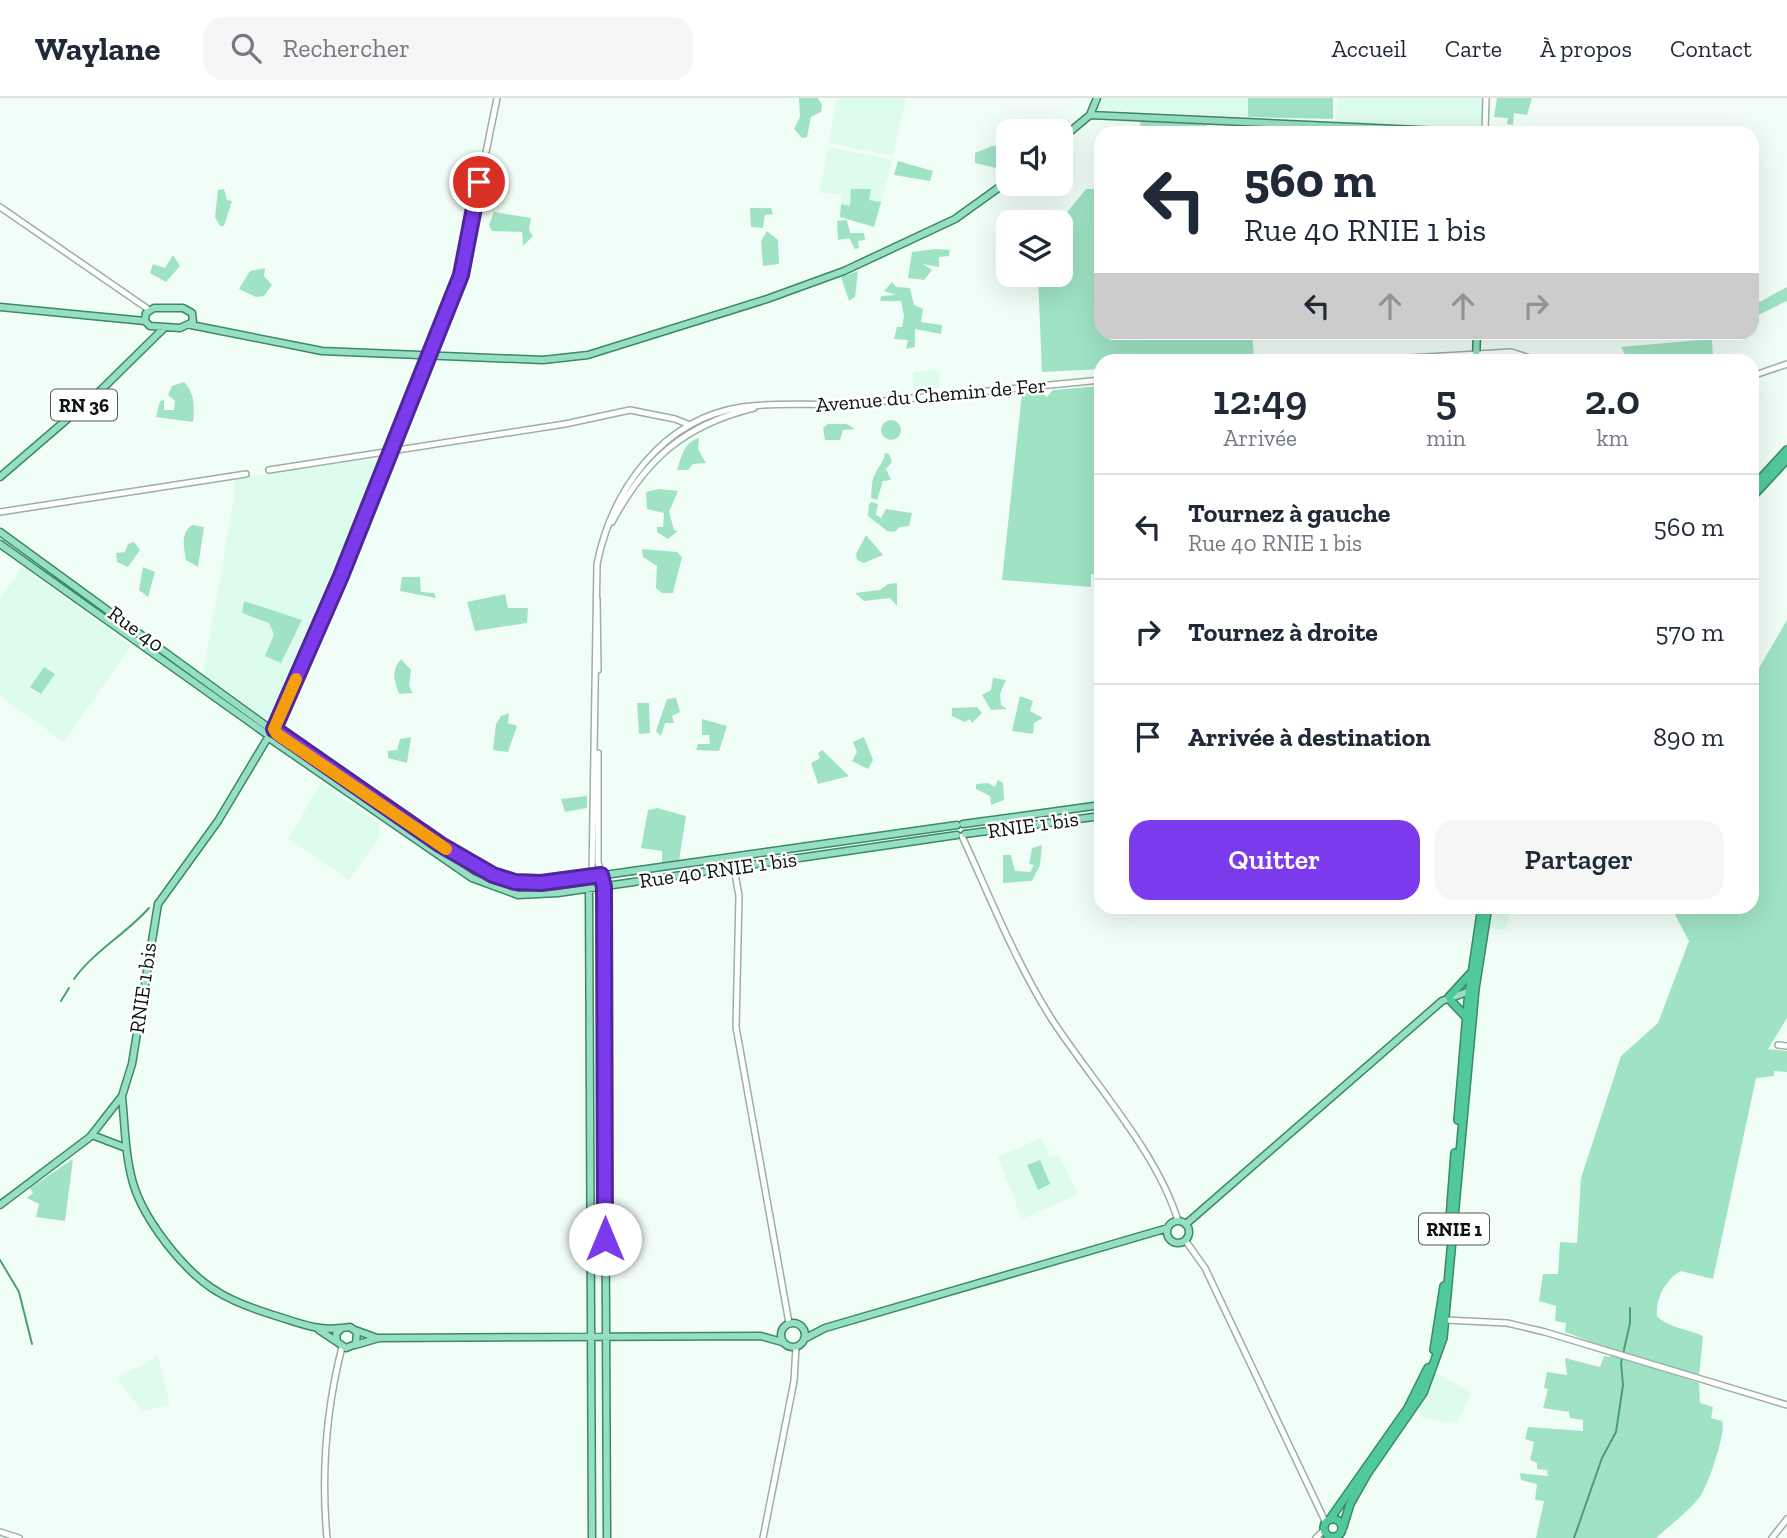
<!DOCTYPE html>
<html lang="fr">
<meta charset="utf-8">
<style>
body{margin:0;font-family:"Zilla Slab",serif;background:#f6f6f7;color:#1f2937;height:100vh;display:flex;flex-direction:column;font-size:26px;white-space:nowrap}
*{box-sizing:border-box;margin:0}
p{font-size:23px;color:#747a83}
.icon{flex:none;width:38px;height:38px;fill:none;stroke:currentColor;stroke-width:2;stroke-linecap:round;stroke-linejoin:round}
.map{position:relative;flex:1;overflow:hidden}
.side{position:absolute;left:1094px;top:256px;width:665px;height:560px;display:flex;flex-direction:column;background:#fff;border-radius:21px;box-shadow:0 7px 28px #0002}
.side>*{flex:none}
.guide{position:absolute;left:1094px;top:28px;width:665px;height:214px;border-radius:21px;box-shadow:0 7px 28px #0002;background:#fff;color:#1f2937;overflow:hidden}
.buttons{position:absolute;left:996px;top:21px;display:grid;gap:14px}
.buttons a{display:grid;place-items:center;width:77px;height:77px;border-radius:14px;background:#fff;box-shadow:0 7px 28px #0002;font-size:35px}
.pin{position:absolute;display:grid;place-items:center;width:60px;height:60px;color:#fff;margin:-30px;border:4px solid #fff;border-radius:50%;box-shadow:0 2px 7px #0007}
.me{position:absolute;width:77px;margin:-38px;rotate:0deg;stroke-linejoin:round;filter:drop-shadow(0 0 5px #0008)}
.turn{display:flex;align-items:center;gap:24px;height:147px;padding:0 35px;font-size:32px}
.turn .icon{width:91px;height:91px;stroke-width:2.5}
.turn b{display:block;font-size:49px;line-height:60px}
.lanes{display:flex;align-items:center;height:66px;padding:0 35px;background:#0003;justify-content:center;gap:35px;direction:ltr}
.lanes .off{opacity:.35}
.eta{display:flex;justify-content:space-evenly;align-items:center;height:119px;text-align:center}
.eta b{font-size:42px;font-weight:600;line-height:49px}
.cta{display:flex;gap:14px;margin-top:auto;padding:14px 35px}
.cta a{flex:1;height:80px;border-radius:21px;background:#7c3aed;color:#fff;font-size:28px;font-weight:600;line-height:80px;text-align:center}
.cta a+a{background:#f6f6f7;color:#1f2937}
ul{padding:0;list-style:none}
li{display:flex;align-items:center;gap:21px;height:105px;padding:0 35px;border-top:2px solid #e0e1e3}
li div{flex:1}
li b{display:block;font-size:26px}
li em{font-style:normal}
header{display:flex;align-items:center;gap:42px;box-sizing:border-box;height:98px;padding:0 35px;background:#fff;border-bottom:2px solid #e0e1e3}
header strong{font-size:33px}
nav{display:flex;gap:38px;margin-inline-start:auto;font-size:24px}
.search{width:490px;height:63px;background:#f6f6f7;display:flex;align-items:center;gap:18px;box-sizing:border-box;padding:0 24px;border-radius:21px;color:#747a83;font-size:26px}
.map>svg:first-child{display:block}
.built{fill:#ddfced}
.green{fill:#9fe3c4}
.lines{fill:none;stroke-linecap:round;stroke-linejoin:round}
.stream{stroke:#4a9e7c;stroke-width:2}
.minor-casing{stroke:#9bb0a5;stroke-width:8}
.major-casing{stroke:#3a896a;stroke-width:9}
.highway-casing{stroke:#3a896a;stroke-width:10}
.minor{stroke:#fff;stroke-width:5}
.major{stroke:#97dfc2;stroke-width:6}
.highway{stroke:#52c99a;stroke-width:7}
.route-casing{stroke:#51269a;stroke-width:18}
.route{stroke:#7c3aed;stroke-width:12}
.slow{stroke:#f59e0b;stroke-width:12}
.labels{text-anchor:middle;stroke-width:5;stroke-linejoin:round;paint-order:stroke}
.shield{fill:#fff;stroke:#555a58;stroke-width:2}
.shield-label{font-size:19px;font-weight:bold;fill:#0c1310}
.street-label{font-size:21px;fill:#0c1310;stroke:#fff}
</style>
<header>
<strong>Waylane</strong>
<div class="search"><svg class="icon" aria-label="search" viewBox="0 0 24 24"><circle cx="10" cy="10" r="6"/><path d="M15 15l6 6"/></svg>Rechercher</div>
<nav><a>Accueil</a><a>Carte</a><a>À propos</a><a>Contact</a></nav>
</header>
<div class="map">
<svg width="1787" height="1440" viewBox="0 0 1787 1440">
<rect width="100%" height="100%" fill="#f1fef7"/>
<path class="built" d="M837 0H906L893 58 829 45Z
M1103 0H1248V19L1097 12Z
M1337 0H1485L1484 30 1336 24Z
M828 49 893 62 874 129 840 119 842 96 819 95Z
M940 272 939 290 914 292 913 274Z
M386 359 340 475 273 619 265 621 203 575 234 401V381Z
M22 469 131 548 64 644 0 598V501Z
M321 685 379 725 380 738 349 782 288 741Z
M1490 809 1511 813 1505 832 1486 829Z
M1041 1040 1050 1058 1059 1057 1078 1096 1022 1121 998 1059Z
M158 1257 170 1307 142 1313 118 1282 119 1277 143 1267Z
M1435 1274 1471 1295 1457 1326 1419 1318Z"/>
<path class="green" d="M799 0H818L822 7 821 14 811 19 807 39 802 40 794 31 800 19Z
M1248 0H1333V21L1248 19Z
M1497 0H1532L1527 17 1514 15 1513 27 1507 26 1508 20 1494 19Z
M1140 22 1206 27 1205 35H1141Z
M992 48 1008 50V65L1000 71 975 65V55Z
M898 63 933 73 930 83 894 77Z
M224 91 227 102 232 103 224 128H220L215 119 218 92Z
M851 91H871L869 102 881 104 874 129 840 119 841 106 850 108Z
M1086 91H1101V234L1252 235 1254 261 1101 262V271L1042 274 1038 177H1060L1059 124Z
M750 110H771L773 116 765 117 763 130 751 129Z
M494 114 531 120 529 132 533 138 523 148 522 134 492 133 489 127Z
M847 122 850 135H864L865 142 858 143 859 150 855 151 849 140 838 142 837 123Z
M767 133 778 142 779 166 763 168 761 143Z
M935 151 950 152 949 158 939 159V169L923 166 932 172 924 182 908 180 912 154Z
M173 157 180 168 166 184 150 175 153 166 165 170Z
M265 170 264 178 272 187 264 198 256 199 239 191 250 173Z
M858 173 855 199 849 203 841 179Z
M892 184 896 189 910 190 914 207 923 211 921 224 942 227 941 236 915 231V249L906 251 908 242 894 241 897 229H902L904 218 901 203H880L881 198 896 197 884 193Z
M1787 189V203L1752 220V208Z
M1712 241 1713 260 1628 262 1621 249Z
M184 284C194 293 195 309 193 324L156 319 160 303 164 302V312H174L175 303 168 297 172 288Z
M1101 288V478L1091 476V489L1002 482 1022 295 1041 294 1047 299 1053 292Z
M881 332a10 10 0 1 1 20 0a10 10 0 1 1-20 0Z
M828 326H847L855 331 843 332 840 342H825L823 330Z
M699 340 698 351 706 365 693 366 688 372H677C682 357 684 344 699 340Z
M885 355 889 356 892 364 886 371 891 382 883 383 877 402 871 400C872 392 871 383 875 376 879 367 883 366 885 355Z
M659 391 678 393 669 414 674 432 678 433 668 441 657 434V429H663L664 415 647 411 646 394Z
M872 404 878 406 876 417 881 420 886 411 912 415 909 428 900 429 894 434 887 433 868 418 869 406Z
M192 427 204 429 198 469 186 462C184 449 180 436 192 427Z
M866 437 883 457 864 465 857 462 856 456Z
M134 444 140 452 128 469 117 464 116 455 125 454 128 446Z
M642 451 677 454 682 459 673 495H662L656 490 657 468 643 459Z
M143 469 155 474 148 499 139 492Z
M402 479H420L421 494 434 495 436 500 400 493Z
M897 485V508L890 500 864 503 855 495 880 492 888 486Z
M505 496 508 510H528L527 525 475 533 467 504Z
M244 503 302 522 281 565 265 558 274 536 269 525 242 515Z
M1787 522V920L1768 951 1787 953V974L1774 973V978L1756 980 1713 1181 1681 1173C1665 1182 1656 1200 1657 1218 1668 1230 1689 1231 1703 1238L1699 1279 1642 1261 1641 1266 1699 1285 1700 1305 1713 1309 1711 1320 1722 1323C1727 1333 1708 1387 1701 1397 1690 1413 1670 1427 1656 1440H1536L1544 1403 1535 1402 1537 1386 1521 1382 1520 1375 1548 1378 1547 1372 1537 1371V1365L1530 1362 1534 1344 1525 1341 1528 1329 1583 1333V1322L1570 1320 1569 1314 1543 1310 1548 1291 1544 1290 1547 1274 1567 1277 1565 1260 1600 1269 1604 1258 1610 1259 1612 1252 1565 1234 1566 1225 1555 1223 1556 1208 1539 1203 1543 1176H1558L1560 1144 1577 1145 1581 1080 1621 958 1658 925 1689 843 1671 809 1752 808V582Z
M401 561 411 572 409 588 413 595 399 596C394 582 391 573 401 561Z
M44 569 55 576 41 596 30 589Z
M993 580 1006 582 1000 596 1001 607 1007 611 991 612 982 597 991 592Z
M1020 598 1033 603 1030 613 1043 620 1034 625 1033 636 1012 633Z
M676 600 680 614 672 618 674 625H665L661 638 656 633 667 601Z
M637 605H649L650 635 639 636Z
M977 609 982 615 972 625 970 621 965 624 952 618V610Z
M509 615 508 625 517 628 508 654 493 652 496 626 501 618Z
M702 621 727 628 719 653 696 652 698 646H710L709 637H702Z
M411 639 407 665 388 660V653L397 652 400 641Z
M864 639 873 662 868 671 852 663 857 654 853 644Z
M822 652 849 678 818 686 811 665 820 660 818 655Z
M998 682 1003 685 1004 702 991 707 990 698 976 691V686L988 685 995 689Z
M587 698V710L565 714 561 701Z
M657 710 686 718 679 763 662 765V753L641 750 648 712Z
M1042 747 1040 767 1032 783 1003 785V757H1011L1015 773 1030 774 1034 767 1029 766 1032 750Z
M73 1061 65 1123 36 1119 39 1106 27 1100 33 1095 30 1090Z
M1040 1062 1050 1086 1038 1092 1027 1067Z"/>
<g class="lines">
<path class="stream" d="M601 795 602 911
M74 881C94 853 126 836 149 810
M61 903 69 890
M0 1162 19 1194 32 1246
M603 1234V1207
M1574 1440 1602 1360 1616 1334 1623 1287 1621 1265 1630 1225V1210"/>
<defs>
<path id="minor" d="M1485 35 1486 0
M0 109 148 211
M1376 262 1511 254 1536 262
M1752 278 1787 266
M269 372 565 326 630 312 675 321 690 327
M0 414 246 376
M612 424C646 361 684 327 754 310
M597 501 598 572
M274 631 341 478 461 177 497 0
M598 655V764L601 777
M962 738C990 799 1015 863 1051 920 1091 982 1157 1053 1178 1123
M734 770 739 798 736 929 789 1225
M592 778 597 466C612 392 662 321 742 309 781 303 823 309 863 305 942 297 1021 289 1101 282
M1778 947 1787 948
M1185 1142 1205 1170 1326 1425
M1446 1222 1507 1225 1545 1234 1787 1307
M0 1434 19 1440
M327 1440C321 1375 326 1312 342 1249
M763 1440 794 1283 796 1249
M1316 1440 1324 1432
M1772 1440 1787 1421"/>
<path id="major" d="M1090 17 1485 35
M1060 42 1090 17 1097 0
M0 209 145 223
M154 210H183L192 215 193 224 180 230 150 228 145 223 146 215Z
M191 227 322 253 543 262 588 257 767 201 844 173 955 121 1008 83
M1476 262 1477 234
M0 379 101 292 164 230
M0 434 269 630
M0 446 265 635
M277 636C356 677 458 789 548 785L957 727
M272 642 472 780 518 797 558 795 957 737
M963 726 1101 707
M965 736 1101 718
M601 777 604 789 607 1440
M592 778 589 791 592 1440
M122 999C125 1028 125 1057 133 1085 144 1122 184 1174 218 1194 234 1204 254 1211 273 1217 294 1223 318 1234 340 1230
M92 1037 126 1050
M0 1107 90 1039 122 998 132 966 158 806 218 723 267 641
M1167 1134a11 11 0 1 1 22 0a11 11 0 1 1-22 0Z
M1186 1126 1442 903 1473 892
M781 1237a12 12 0 1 1 24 0a12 12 0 1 1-24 0Z
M319 1232 346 1250 356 1246 357 1234 350 1229 342 1230 336 1236 337 1244
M355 1232 377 1240
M804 1241 825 1230 1168 1130
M355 1247 379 1240 761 1238 782 1244"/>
<path id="highway" d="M1752 390 1787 352
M1752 399 1787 361
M1449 899 1472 874
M1451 903 1467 920
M1458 1022 1468 903 1482 808
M1449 1134 1455 1055
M1434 1252 1444 1188
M1324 1430a9 9 0 1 1 18 0a9 9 0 1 1-18 0Z
M1330 1421 1408 1310 1428 1270
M1343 1429 1350 1406 1367 1376 1423 1295 1443 1240 1475 891 1488 808"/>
</defs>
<use href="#minor" class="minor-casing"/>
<use href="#major" class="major-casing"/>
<use href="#highway" class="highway-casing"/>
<use href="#minor" class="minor"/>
<use href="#major" class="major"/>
<use href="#highway" class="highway"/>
</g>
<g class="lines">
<defs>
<path id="route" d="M479 84 461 177 341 478 274 631 441 747 493 777 515 784 541 785 601 777 604 789 605 1141"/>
</defs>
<use href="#route" class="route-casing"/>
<use href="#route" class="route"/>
<path class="slow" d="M296 581 274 631 277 636 446 751"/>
</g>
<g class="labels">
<g class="shield">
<rect x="51" y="291.5" width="66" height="31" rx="5"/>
<rect x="1419" y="1115.5" width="70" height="31" rx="5"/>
</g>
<g class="shield-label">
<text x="84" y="314">RN 36</text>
<text x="1454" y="1138">RNIE 1</text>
</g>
<g class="street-label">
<text transform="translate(931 297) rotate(-5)" y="7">Avenue du Chemin de Fer</text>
<text transform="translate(136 531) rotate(36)" y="7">Rue 40</text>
<text transform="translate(1033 727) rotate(-8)" y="7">RNIE 1 bis</text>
<text transform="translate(718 772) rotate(-8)" y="7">Rue 40 RNIE 1 bis</text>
<text transform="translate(143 890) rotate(-82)" y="7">RNIE 1 bis</text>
</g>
</g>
</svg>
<div class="buttons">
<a><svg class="icon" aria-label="sound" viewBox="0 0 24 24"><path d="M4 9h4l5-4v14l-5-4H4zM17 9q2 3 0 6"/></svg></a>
<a><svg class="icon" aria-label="layers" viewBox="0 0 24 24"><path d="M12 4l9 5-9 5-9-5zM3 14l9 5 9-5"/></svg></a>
</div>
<div class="pin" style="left:479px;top:84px;background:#d93025"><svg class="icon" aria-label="arrive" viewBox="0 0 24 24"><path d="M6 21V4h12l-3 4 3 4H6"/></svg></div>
<svg class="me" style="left:605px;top:1141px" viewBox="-20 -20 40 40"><circle r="19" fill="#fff"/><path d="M0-13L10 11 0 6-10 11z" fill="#7c3aed"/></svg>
<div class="guide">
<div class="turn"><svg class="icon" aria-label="left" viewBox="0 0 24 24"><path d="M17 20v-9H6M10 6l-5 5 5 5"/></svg><div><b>560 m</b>Rue 40 RNIE 1 bis</div></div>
<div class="lanes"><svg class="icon" aria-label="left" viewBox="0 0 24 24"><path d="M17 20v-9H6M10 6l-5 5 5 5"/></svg><svg class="icon off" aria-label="ahead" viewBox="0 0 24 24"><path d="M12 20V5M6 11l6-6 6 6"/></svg><svg class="icon off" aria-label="ahead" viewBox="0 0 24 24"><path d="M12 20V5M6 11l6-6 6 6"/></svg><svg class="icon off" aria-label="right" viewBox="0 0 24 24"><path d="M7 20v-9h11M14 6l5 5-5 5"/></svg></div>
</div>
<section class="side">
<div class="eta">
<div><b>12:49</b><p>Arrivée</p></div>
<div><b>5</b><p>min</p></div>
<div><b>2.0</b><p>km</p></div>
</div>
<ul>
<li><svg class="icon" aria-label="left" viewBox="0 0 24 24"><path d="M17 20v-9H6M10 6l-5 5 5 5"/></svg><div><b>Tournez à gauche</b><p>Rue 40 RNIE 1 bis</p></div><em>560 m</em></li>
<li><svg class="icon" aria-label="right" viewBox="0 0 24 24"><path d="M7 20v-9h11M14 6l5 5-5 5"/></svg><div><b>Tournez à droite</b></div><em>570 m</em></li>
<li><svg class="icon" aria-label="arrive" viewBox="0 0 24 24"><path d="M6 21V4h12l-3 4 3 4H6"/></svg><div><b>Arrivée à destination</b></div><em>890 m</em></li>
</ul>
<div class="cta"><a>Quitter</a><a>Partager</a></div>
</section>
</div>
